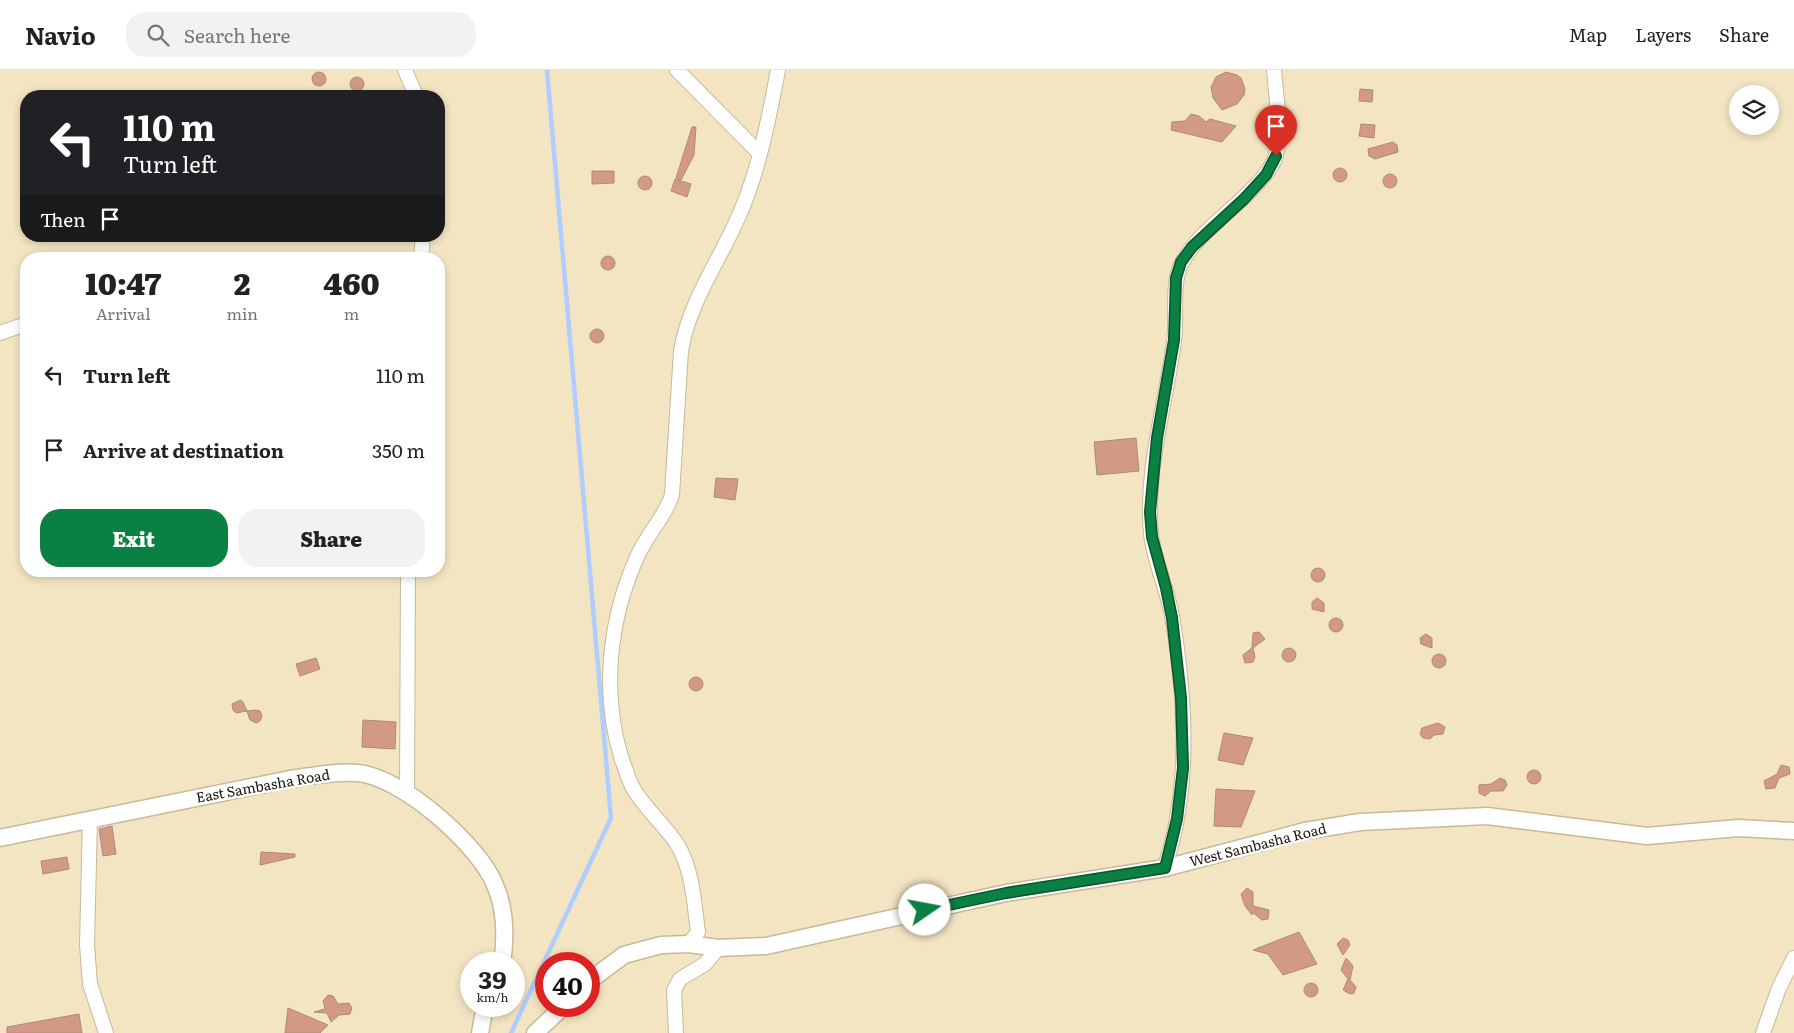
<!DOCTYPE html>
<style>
body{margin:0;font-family:Literata,serif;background:#f2f2f2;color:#222;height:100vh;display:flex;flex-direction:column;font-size:19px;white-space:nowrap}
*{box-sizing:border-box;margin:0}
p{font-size:16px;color:#767676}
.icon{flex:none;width:28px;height:28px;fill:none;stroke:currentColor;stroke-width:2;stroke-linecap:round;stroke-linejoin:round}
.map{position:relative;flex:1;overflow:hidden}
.sheet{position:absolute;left:20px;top:182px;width:425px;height:325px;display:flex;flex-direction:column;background:#fff;border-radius:20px;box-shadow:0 2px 8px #0003}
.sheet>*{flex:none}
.banner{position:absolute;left:20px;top:20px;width:425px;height:152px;border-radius:20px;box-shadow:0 2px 8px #0003;background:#202124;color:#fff;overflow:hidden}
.controls{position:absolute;left:1729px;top:15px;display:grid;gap:10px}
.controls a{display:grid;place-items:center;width:50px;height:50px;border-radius:50%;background:#fff;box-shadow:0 2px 8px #0003;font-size:25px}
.speed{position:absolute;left:460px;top:882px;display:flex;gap:10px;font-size:25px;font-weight:700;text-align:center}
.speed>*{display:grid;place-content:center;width:65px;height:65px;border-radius:50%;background:#fff;box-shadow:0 2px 8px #0003;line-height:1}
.speed small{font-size:12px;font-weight:400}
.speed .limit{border:8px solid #d22;background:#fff;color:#111}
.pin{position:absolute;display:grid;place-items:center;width:42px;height:42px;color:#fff;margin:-51px -21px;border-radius:50% 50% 50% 0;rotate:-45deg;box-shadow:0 0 5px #0007}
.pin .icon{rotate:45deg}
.me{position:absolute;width:55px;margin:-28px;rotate:78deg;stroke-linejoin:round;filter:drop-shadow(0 0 4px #0008)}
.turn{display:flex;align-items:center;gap:18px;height:105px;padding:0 20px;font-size:22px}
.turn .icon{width:65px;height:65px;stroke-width:2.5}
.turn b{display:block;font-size:35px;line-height:42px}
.then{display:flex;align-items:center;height:48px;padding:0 20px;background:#0003;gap:10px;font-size:19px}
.eta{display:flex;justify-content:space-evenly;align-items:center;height:85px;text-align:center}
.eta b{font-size:30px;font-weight:800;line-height:35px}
.action{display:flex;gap:10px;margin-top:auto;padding:10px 20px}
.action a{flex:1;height:58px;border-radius:20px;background:#0b8043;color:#fff;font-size:20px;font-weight:800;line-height:58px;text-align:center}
.action a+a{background:#f2f2f2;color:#222}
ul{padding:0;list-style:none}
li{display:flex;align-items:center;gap:15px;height:75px;padding:0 20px}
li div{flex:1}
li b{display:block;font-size:19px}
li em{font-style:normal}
header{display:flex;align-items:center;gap:30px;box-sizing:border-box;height:70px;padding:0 25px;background:#fff;border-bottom:1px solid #e0e0e0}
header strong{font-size:24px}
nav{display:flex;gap:28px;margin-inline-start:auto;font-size:18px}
.search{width:350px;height:45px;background:#f2f2f2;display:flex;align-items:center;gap:12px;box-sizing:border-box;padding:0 18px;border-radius:20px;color:#767676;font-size:19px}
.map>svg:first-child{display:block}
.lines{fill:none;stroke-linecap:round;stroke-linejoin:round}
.stream{stroke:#afcdfe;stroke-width:4.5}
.building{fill:#d39a83;stroke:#ad8a7c}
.minor-casing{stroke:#c7b999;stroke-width:16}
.tertiary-casing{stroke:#c7b999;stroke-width:19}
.minor{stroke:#fff;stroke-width:14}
.tertiary{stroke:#fff;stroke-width:16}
.route-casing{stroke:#07532c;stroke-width:12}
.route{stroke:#0b8043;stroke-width:9}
.labels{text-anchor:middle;stroke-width:5;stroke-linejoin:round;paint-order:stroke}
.street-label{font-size:14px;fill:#1c170b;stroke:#fff}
</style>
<header>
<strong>Navio</strong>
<div class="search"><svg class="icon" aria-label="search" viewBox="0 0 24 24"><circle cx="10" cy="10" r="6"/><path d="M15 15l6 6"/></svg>Search here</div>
<nav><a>Map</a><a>Layers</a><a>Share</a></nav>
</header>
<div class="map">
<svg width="1794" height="963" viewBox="0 0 1794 963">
<rect width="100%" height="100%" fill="#f3e4c2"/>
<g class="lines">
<path class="stream" d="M511 963 611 748 547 0"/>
</g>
<path class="building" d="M1226 2 1237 5 1241 8 1245 19 1244 25 1237 34 1222 40 1213 28 1211 17 1216 7Z
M312 9a7 7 0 1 1 14 0a7 7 0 1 1-14 0Z
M350 14a7 7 0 1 1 14 0a7 7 0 1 1-14 0Z
M1360 19 1373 20 1372 32 1359 31Z
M1191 44 1199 46 1206 52 1210 49 1236 56 1222 72 1171 60 1172 52 1185 51Z
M1361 54 1375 55 1374 68 1359 66Z
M692 57H696L694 85 681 110 676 108Z
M1393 72 1397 75 1398 82 1375 89 1369 86 1368 79Z
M1333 105a7 7 0 1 1 14 0a7 7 0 1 1-14 0Z
M592 101H614V113L592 114Z
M1383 111a7 7 0 1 1 14 0a7 7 0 1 1-14 0Z
M638 113a7 7 0 1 1 14 0a7 7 0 1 1-14 0Z
M675 109 691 114 687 127 671 121Z
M601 193a7 7 0 1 1 14 0a7 7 0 1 1-14 0Z
M590 266a7 7 0 1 1 14 0a7 7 0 1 1-14 0Z
M1136 368 1139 401 1097 405 1094 372Z
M716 408 738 409 735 430 714 427Z
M1311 505a7 7 0 1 1 14 0a7 7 0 1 1-14 0Z
M1317 528 1324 533V542L1312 539V532Z
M1329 555a7 7 0 1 1 14 0a7 7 0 1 1-14 0Z
M1259 562 1265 569 1253 578 1255 587 1253 592 1245 593 1243 585 1252 578 1253 563Z
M1426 564 1432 568V578L1421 574 1420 568Z
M1282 585a7 7 0 1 1 14 0a7 7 0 1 1-14 0Z
M1432 591a7 7 0 1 1 14 0a7 7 0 1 1-14 0Z
M316 588 320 599 300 606 296 594Z
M689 614a7 7 0 1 1 14 0a7 7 0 1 1-14 0Z
M240 630 243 632 247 641 236 643 233 640 232 634Z
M255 640 260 641 262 646 260 651 256 653 250 650 247 641Z
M363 650 396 652 395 679 362 677Z
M1438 653 1445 657 1443 664 1434 665 1430 669 1423 668 1420 664 1422 658Z
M1224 663 1253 668 1243 695 1218 690Z
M1781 695 1789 697 1790 704 1779 708 1775 718 1766 719 1764 711 1777 704Z
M1527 707a7 7 0 1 1 14 0a7 7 0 1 1-14 0Z
M1500 708 1505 710 1507 715 1503 721H1491L1485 726 1479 723V715L1491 714Z
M1216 719 1255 721 1241 757 1214 756Z
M112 756 116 784 103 786 99 759Z
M261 782 295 784V787L260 795Z
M67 787 69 799 43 804 41 791Z
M1247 818 1253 822V836L1269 840 1268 849 1262 850 1252 842V845L1245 836 1241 824Z
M1299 862 1317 894 1283 905 1268 884 1253 880Z
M1343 868 1348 870 1350 875 1343 885 1337 874Z
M1346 888 1353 896 1350 910 1356 917 1354 923 1350 924 1343 920 1348 909 1341 900Z
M1304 920a7 7 0 1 1 14 0a7 7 0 1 1-14 0Z
M328 925 333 926 338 934 349 933 352 938 350 944 339 945 331 952 327 943 314 942 325 939 323 931Z
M288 938 328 955 320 963H285Z
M79 944 82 963H7V957Z"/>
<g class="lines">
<defs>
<path id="minor" d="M405 0 416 26
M677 0 760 84
M421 189 423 166
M0 263 26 254
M407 723 408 501
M90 749 87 875 90 914 106 963
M1165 798C1169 781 1175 765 1177 748 1189 683 1183 611 1172 546 1167 518 1154 491 1151 464 1145 399 1166 334 1174 271 1177 250 1173 228 1177 207 1183 172 1235 140 1258 113 1265 105 1274 95 1276 85 1282 58 1276 27 1274 0
M689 874 698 862C694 833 693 800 677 774 664 754 645 739 633 718 628 709 626 699 622 690 601 623 609 550 637 487 648 462 663 451 672 425L681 281C689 231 722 187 741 141 760 96 769 47 778 0
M676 963 674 920 680 909 705 894 718 878
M1763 963 1779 918 1794 888"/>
<path id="tertiary" d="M0 768 290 709C312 706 335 701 358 703 402 707 479 775 495 815 506 840 506 867 502 894
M589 911 624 885 661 875 689 874 718 878 766 876 1006 823 1165 798 1305 761 1360 752 1487 746 1647 766 1738 758 1794 761
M480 963 485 936
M535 963 564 936"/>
</defs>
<use href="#minor" class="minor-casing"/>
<use href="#tertiary" class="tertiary-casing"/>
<use href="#minor" class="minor"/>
<use href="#tertiary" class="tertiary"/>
</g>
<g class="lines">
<defs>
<path id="route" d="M925 840 1006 823 1165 798 1177 749 1183 698 1181 628 1172 548 1166 518 1152 467 1150 442 1157 368 1174 270 1176 208 1181 192 1192 177 1244 129 1266 105 1276 86"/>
</defs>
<use href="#route" class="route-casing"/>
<use href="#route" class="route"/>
</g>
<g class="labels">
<g class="street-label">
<text transform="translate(263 716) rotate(-10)" y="5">East Sambasha Road</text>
<text transform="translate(1258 775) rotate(-14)" y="5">West Sambasha Road</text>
</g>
</g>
</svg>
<div class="controls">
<a><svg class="icon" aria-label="layers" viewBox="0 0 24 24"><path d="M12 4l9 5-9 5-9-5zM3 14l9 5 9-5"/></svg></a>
</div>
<div class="speed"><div>39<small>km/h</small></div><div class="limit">40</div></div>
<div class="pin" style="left:1276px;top:86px;background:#d93025"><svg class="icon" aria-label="arrive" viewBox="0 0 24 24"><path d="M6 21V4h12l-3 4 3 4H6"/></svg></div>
<svg class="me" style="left:925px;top:840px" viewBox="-20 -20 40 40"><circle r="19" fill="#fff"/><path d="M0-13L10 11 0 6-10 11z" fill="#0b8043"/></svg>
<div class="banner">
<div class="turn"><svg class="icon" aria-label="left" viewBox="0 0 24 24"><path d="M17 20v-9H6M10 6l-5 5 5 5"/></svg><div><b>110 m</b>Turn left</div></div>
<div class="then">Then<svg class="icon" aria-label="arrive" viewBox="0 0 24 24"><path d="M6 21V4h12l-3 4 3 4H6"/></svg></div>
</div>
<section class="sheet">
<div class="eta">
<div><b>10:47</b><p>Arrival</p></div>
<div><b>2</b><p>min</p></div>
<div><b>460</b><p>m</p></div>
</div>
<ul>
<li><svg class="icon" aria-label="left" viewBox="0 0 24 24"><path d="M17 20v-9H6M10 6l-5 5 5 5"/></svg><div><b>Turn left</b></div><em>110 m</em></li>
<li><svg class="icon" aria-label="arrive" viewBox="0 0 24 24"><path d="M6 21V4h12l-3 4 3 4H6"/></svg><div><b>Arrive at destination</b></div><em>350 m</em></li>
</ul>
<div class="action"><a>Exit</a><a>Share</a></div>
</section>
</div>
